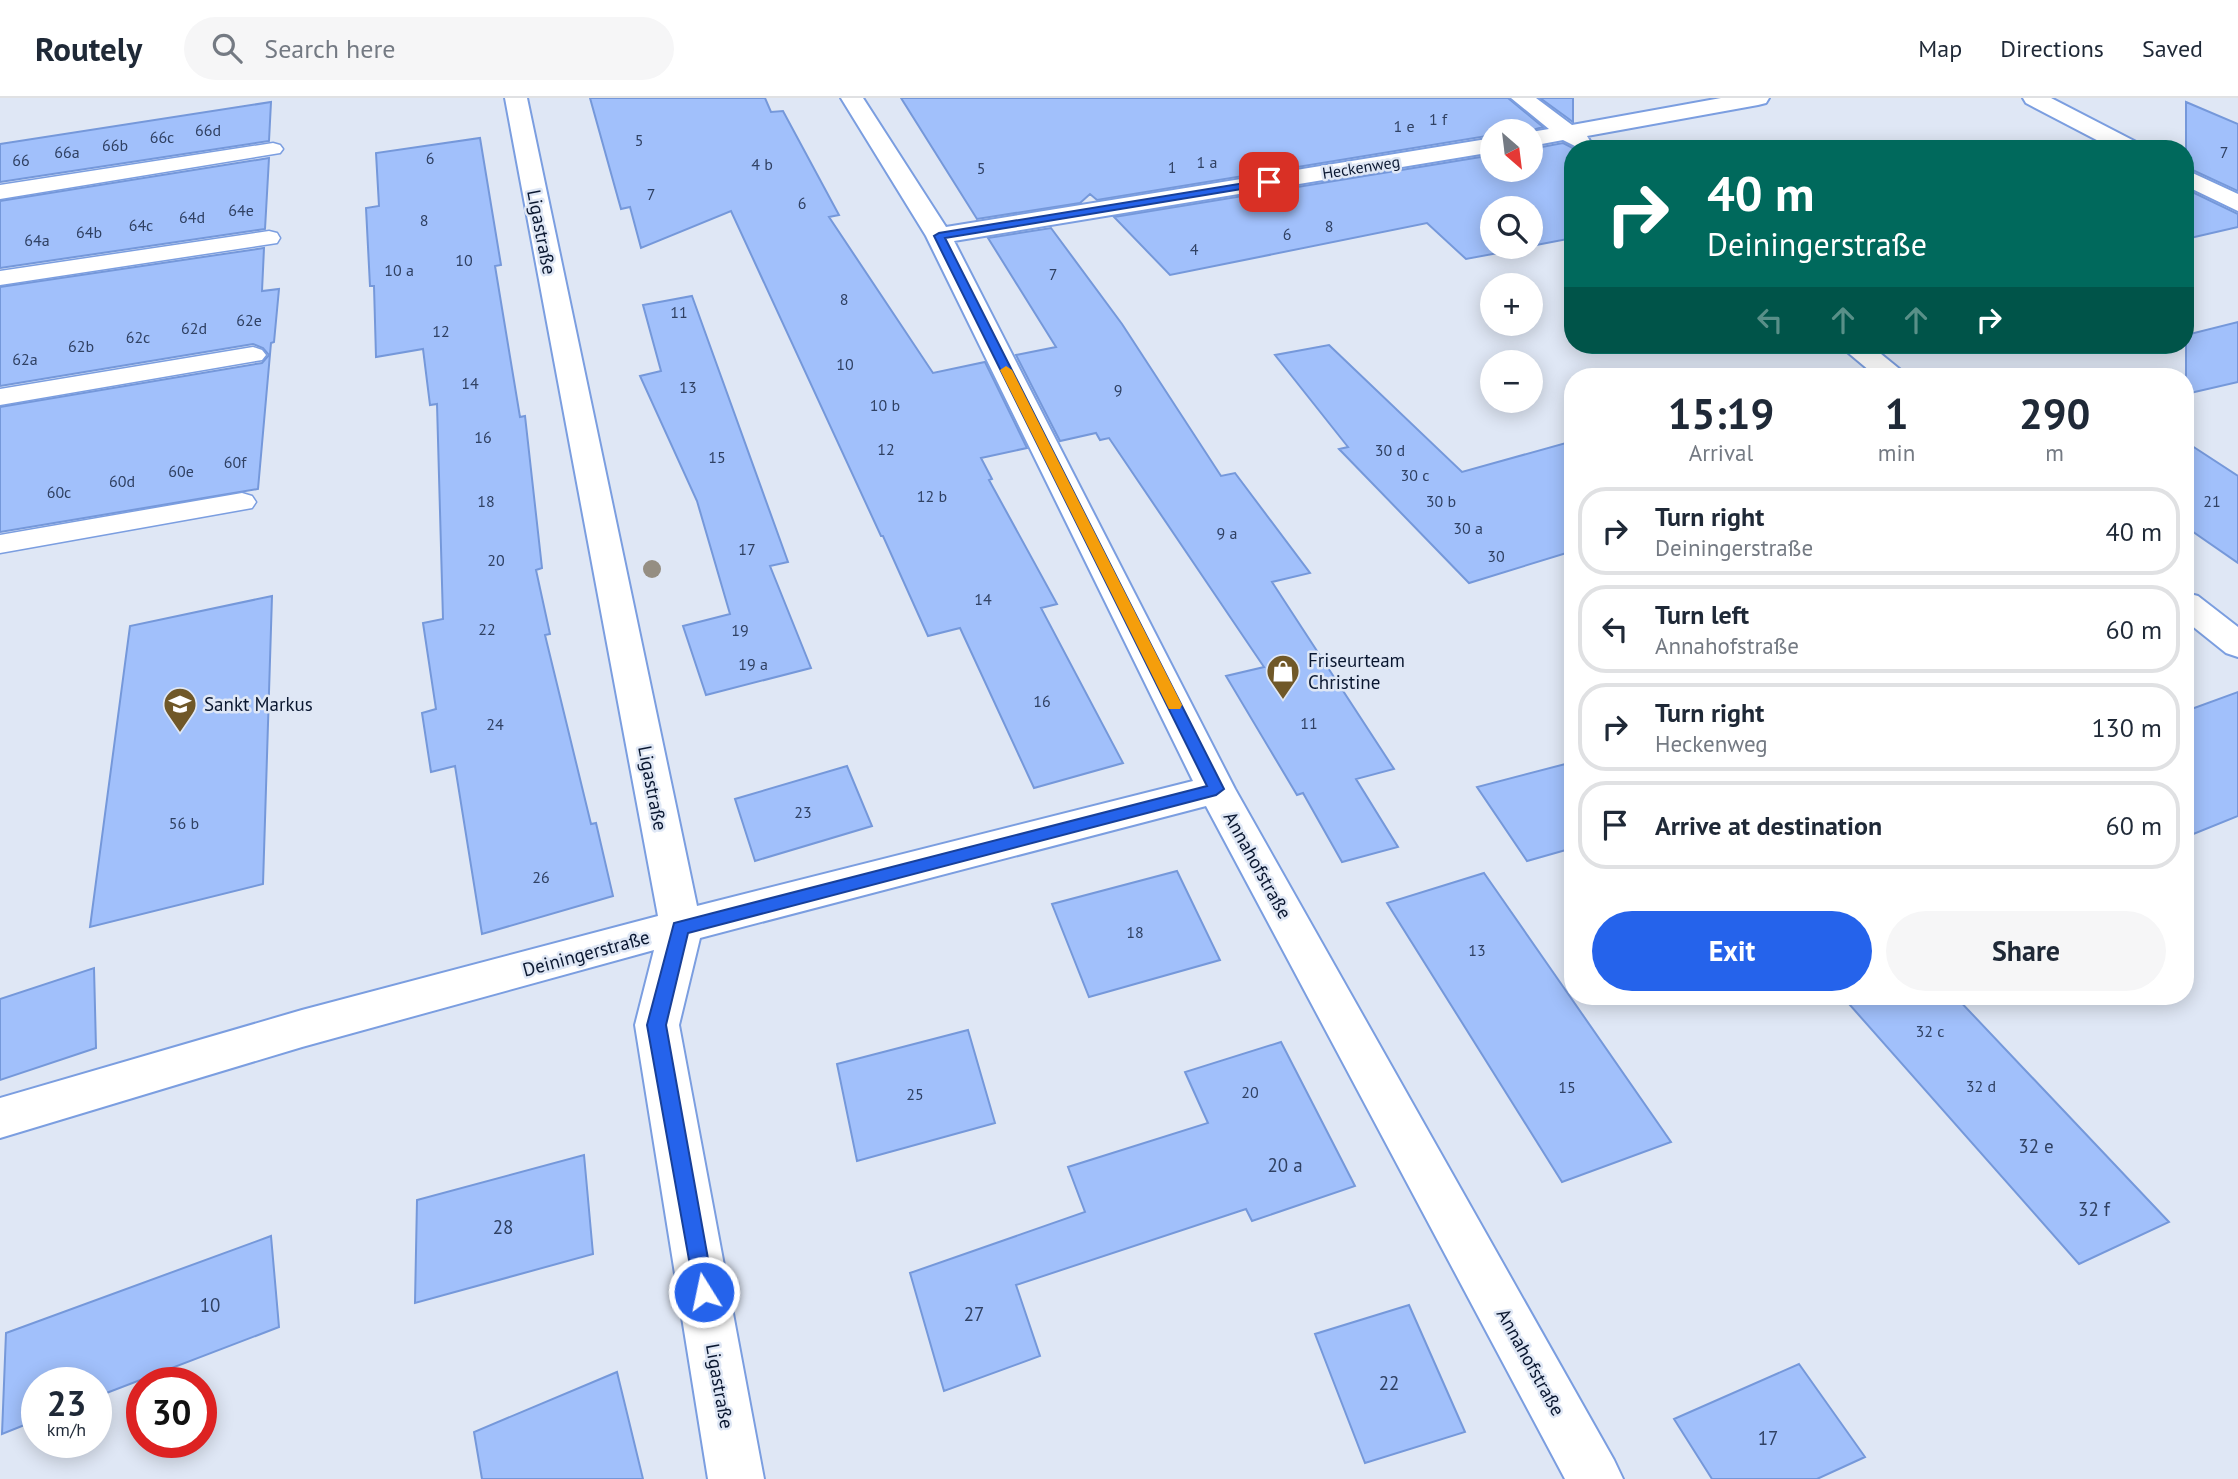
<!DOCTYPE html>
<meta charset="utf-8">
<style>
body{margin:0;font-family:"PT Sans",sans-serif;background:#f6f6f7;color:#1f2937;height:100vh;display:flex;flex-direction:column;font-size:26px;white-space:nowrap}
*{box-sizing:border-box;margin:0}
p{font-size:23px;color:#747a83}
.icon{flex:none;width:38px;height:38px;fill:none;stroke:currentColor;stroke-width:2;stroke-linecap:round;stroke-linejoin:round}
.map{position:relative;flex:1;overflow:hidden}
.side{position:absolute;left:1564px;top:270px;width:630px;height:637px;display:flex;flex-direction:column;background:#fff;border-radius:28px;box-shadow:0 4px 18px #0003}
.side>*{flex:none}
.banner{position:absolute;left:1564px;top:42px;width:630px;height:214px;border-radius:28px;box-shadow:0 4px 18px #0003;background:#00695c;color:#fff;overflow:hidden}
.needle{width:46px;rotate:152deg}
.controls{position:absolute;left:1480px;top:21px;display:grid;gap:14px}
.controls a{display:grid;place-items:center;width:63px;height:63px;border-radius:50%;background:#fff;box-shadow:0 4px 18px #0003;font-size:35px}
.speed{position:absolute;left:21px;top:1269px;display:flex;gap:14px;font-size:35px;font-weight:700;text-align:center}
.speed>*{display:grid;place-content:center;width:91px;height:91px;border-radius:50%;background:#fff;box-shadow:0 4px 18px #0003;line-height:1}
.speed small{font-size:18px;font-weight:400}
.speed .limit{border:10px solid #d22;background:#fff;color:#111}
.pin{position:absolute;display:grid;place-items:center;width:60px;height:60px;color:#fff;margin:-30px;border-radius:14px;box-shadow:0 4px 10px #0006}
.me{position:absolute;width:77px;margin:-38px;rotate:350deg;stroke-linejoin:round;filter:drop-shadow(0 0 5px #0008)}
.turn{display:flex;align-items:center;gap:24px;height:147px;padding:0 28px;font-size:32px}
.turn .icon{width:91px;height:91px;stroke-width:2.5}
.turn b{display:block;font-size:49px;line-height:60px}
.lanes{display:flex;align-items:center;height:66px;padding:0 28px;background:#0003;justify-content:center;gap:35px;direction:ltr}
.lanes .off{opacity:.35}
.eta{display:flex;justify-content:space-evenly;align-items:center;height:119px;text-align:center}
.eta b{font-size:42px;font-weight:800;line-height:49px}
.button{display:flex;gap:14px;margin-top:auto;padding:14px 28px}
.button a{flex:1;height:80px;border-radius:42px;background:#2563eb;color:#fff;font-size:28px;font-weight:800;line-height:80px;text-align:center}
.button a+a{background:#f6f6f7;color:#1f2937}
ul{padding:0;list-style:none}
li{display:flex;align-items:center;gap:21px;height:88px;margin:0 14px 10px;padding:0 14px;border:4px solid #e0e1e3;border-radius:28px}
li div{flex:1}
li b{display:block;font-size:26px}
li em{font-style:normal}
header{display:flex;align-items:center;gap:42px;box-sizing:border-box;height:98px;padding:0 35px;background:#fff;border-bottom:2px solid #e0e1e3}
header strong{font-size:33px}
nav{display:flex;gap:38px;margin-inline-start:auto;font-size:24px}
.search{width:490px;height:63px;background:#f6f6f7;display:flex;align-items:center;gap:18px;box-sizing:border-box;padding:0 24px;border-radius:38px;color:#747a83;font-size:26px}
.map>svg:first-child{display:block}
.building{fill:#a1c0fb;stroke:#7598da;stroke-width:2}
.lines{fill:none;stroke-linecap:round;stroke-linejoin:round}
.service-casing{stroke:#7b9ee0;stroke-width:3}
.minor-casing{stroke:#7b9ee0;stroke-width:4}
.service{fill:#fff;fill-rule:evenodd}
.minor{fill:#fff;fill-rule:evenodd}
.tree{fill:#958e82}
.route{fill:#2563eb;stroke:#184099;stroke-width:2}
.slow{fill:#f59e0b}
.labels{text-anchor:middle;stroke-width:5;stroke-linejoin:round;paint-order:stroke}
.number-label{font-size:16px;fill:#304163}
.far-street-label{font-size:16px;fill:#0a1730;stroke:#dfe7f5}
.street-label{font-size:19px;fill:#0a1730;stroke:#dfe7f5}
.poi-label{font-size:19px;fill:#0a1730;stroke:#dfe7f5;text-anchor:start}
.near-number-label{font-size:19px;fill:#304163}
</style>
<header>
<strong>Routely</strong>
<div class="search"><svg class="icon" aria-label="search" viewBox="0 0 24 24"><circle cx="10" cy="10" r="6"/><path d="M15 15l6 6"/></svg>Search here</div>
<nav><a>Map</a><a>Directions</a><a>Saved</a></nav>
</header>
<div class="map">
<svg width="2238" height="1381" viewBox="0 0 2238 1381">
<rect width="100%" height="100%" fill="#dfe7f5"/>
<path class="building" d="M590 0H765L771 14 783 13 839 117 829 119 933 275 985 264 1027 350 981 360 992 381 989 382 1057 506 1041 510 1123 665 1034 690 960 530 928 538 883 438H881L731 113 641 150 630 109 621 111Z
M901 0H1508L1543 29 1529 33H1493V37L1097 102 1090 96 1080 105 977 121Z
M1540 0H1573V24Z
M271 4 269 43 0 84V46Z
M2186 4 2238 26V93L2186 69Z
M480 40 501 167 495 168 520 319 525 318 542 470 536 472 550 536 545 537 591 726 596 725 613 798 482 836 455 668 431 674 422 615 436 611 423 525 443 521 437 306 430 307 423 251 376 259 374 188H370L366 110 379 108 376 55Z
M1563 45 1573 50V140L1531 148V110H1493V149H1530L1466 161 1427 125 1170 177 1114 119 1493 57V72H1531V51Z
M269 60 265 131 0 170V103Z
M2186 91 2238 116V129L2186 141Z
M1051 130 1122 226 1221 378 1235 375 1310 475 1272 484 1394 671 1356 681 1398 749 1342 764 1303 695 1297 697 1226 578 1264 569 1109 340 1100 342 1096 335 1060 343 1016 257 1056 249 988 140Z
M264 150 262 193 279 191 274 244 271 245 258 391 0 434V309L262 265 269 257 263 250 253 246 0 288V189Z
M692 198 788 464 770 468 811 570 706 597 683 528 730 516 697 403 640 278 661 273 643 207Z
M2238 224V284L2186 296V237Z
M1329 247 1462 374 1573 343V453L1469 485 1339 351 1348 349 1275 257Z
M2186 344 2238 378V465L2186 429Z
M272 498 263 786 90 829 130 528Z
M2238 594V718L2186 739V613Z
M1573 664V750L1527 763 1477 689Z
M847 668 872 728 755 763 735 701Z
M1177 773 1220 862 1089 899 1052 806Z
M1484 775 1571 900 1671 1044 1562 1084 1387 805Z
M94 870 96 950 0 982V901Z
M1842 898H1955L2169 1124 2079 1166Z
M968 932 995 1025 857 1063 837 966Z
M1281 944 1355 1088 1252 1123 1246 1111 1016 1187 1040 1258 944 1293 910 1175 1085 1114 1068 1069 1208 1025 1185 974Z
M584 1057 593 1156 415 1205 417 1102Z
M271 1138 279 1229 96 1299V1284H37V1322L2 1336 6 1235Z
M1409 1207 1465 1334 1365 1365 1315 1236Z
M1799 1266 1865 1359 1817 1381H1712L1674 1321Z
M617 1274 643 1381H482L474 1334Z"/>
<g class="lines">
<defs>
<path id="service" d="M273 45 280 47 283 51 280 55 0 101V87Z
M269 133 277 135 280 140 277 145 0 187V173Z
M253 249 262 252 266 257 262 262 0 307V291Z
M242 395 252 398 256 404 252 410 0 455V437Z"/>
<path id="minor" d="M505 0H527L697 808 1193 683 926 138 841 0H863L946 129 1493 40V54L954 143 1235 691 1614 1362 1623 1381H1565L1206 708 700 840 679 927 764 1381H708L635 927 654 852 302 949 0 1040V1000L302 912 658 818Z
M1511 0H1536L1572 27 1721 0H1769L1766 5 1758 7 1587 38 1590 43 1587 48 1579 50 1563 42 1531 48V34L1549 31Z
M2023 0H2051L2140 46 2143 51H2114L2026 5Z
M2186 72 2238 96V113L2186 88Z
M1839 247H1870L1908 278H1876Z
M2186 495 2198 498 2238 529V559L2226 555 2186 523Z"/>
</defs>
<use href="#service" class="service-casing"/>
<use href="#minor" class="minor-casing"/>
<use href="#service" class="service"/>
<use href="#minor" class="minor"/>
</g>
<circle class="tree" cx="652" cy="471" r="9"/>
<path class="route" d="M1269 81 1274 84 1272 86 945 140 1224 691 1216 697 688 835 666 927 714 1194 711 1201 704 1204 696 1201 647 927 674 825 1207 688 934 138 939 135Z"/>
<path class="slow" d="M1006 268 1012 272 1182 607 1180 611H1169L1167 607 1000 272Z"/>
<defs>
<symbol id="shop-pin" viewBox="-11 -11 22 30"><path d="M0 17L-7.5 6A9.5 9.5 0 1 1 7.5 6Z" fill="#705828" stroke="#dfe7f5"/><path d="M-5-2.5h2.3a2.7 3.5 0 0 1 5.4 0H5L5.5 6h-11ZM-1.5-2.5h3a1.5 2.3 0 0 0-3 0Z" fill="#fff"/></symbol>
<symbol id="school-pin" viewBox="-11 -11 22 30"><path d="M0 17L-7.5 6A9.5 9.5 0 1 1 7.5 6Z" fill="#705828" stroke="#dfe7f5"/><path d="M0-5L7-2L0 1L-7-2ZM-4 1L0 2.5L4 1V4Q0 6-4 4Z" fill="#fff"/></symbol>
</defs>
<g fill-rule="evenodd">
<use href="#shop-pin" x="1264" y="554" width="38" height="52"/>
<use href="#school-pin" x="161" y="587" width="38" height="52"/>
</g>
<g class="labels">
<g class="number-label">
<text x="1438" y="27">1 f</text>
<text x="1404" y="34">1 e</text>
<text x="208" y="38">66d</text>
<text x="162" y="45">66c</text>
<text x="639" y="48">5</text>
<text x="115" y="53">66b</text>
<text x="67" y="60">66a</text>
<text x="2224" y="60">7</text>
<text x="430" y="66">6</text>
<text x="21" y="68">66</text>
<text x="1207" y="70">1 a</text>
<text x="762" y="72">4 b</text>
<text x="1172" y="75">1</text>
<text x="981" y="76">5</text>
<text x="651" y="102">7</text>
<text x="802" y="111">6</text>
<text x="241" y="118">64e</text>
<text x="192" y="125">64d</text>
<text x="424" y="128">8</text>
<text x="141" y="133">64c</text>
<text x="1329" y="134">8</text>
<text x="89" y="140">64b</text>
<text x="1287" y="142">6</text>
<text x="37" y="148">64a</text>
<text x="1194" y="157">4</text>
<text x="464" y="168">10</text>
<text x="399" y="178">10 a</text>
<text x="1053" y="182">7</text>
<text x="844" y="207">8</text>
<text x="679" y="220">11</text>
<text x="249" y="228">62e</text>
<text x="194" y="236">62d</text>
<text x="441" y="239">12</text>
<text x="138" y="245">62c</text>
<text x="81" y="254">62b</text>
<text x="25" y="267">62a</text>
<text x="845" y="272">10</text>
<text x="470" y="291">14</text>
<text x="688" y="295">13</text>
<text x="1118" y="298">9</text>
<text x="885" y="313">10 b</text>
<text x="483" y="345">16</text>
<text x="886" y="357">12</text>
<text x="1390" y="358">30 d</text>
<text x="717" y="365">15</text>
<text x="235" y="370">60f</text>
<text x="181" y="379">60e</text>
<text x="1415" y="383">30 c</text>
<text x="122" y="389">60d</text>
<text x="59" y="400">60c</text>
<text x="932" y="404">12 b</text>
<text x="486" y="409">18</text>
<text x="1441" y="409">30 b</text>
<text x="2212" y="409">21</text>
<text x="1468" y="436">30 a</text>
<text x="1227" y="441">9 a</text>
<text x="747" y="457">17</text>
<text x="1496" y="464">30</text>
<text x="496" y="468">20</text>
<text x="983" y="507">14</text>
<text x="487" y="537">22</text>
<text x="740" y="538">19</text>
<text x="753" y="572">19 a</text>
<text x="1042" y="609">16</text>
<text x="1309" y="631">11</text>
<text x="495" y="632">24</text>
<text x="803" y="720">23</text>
<text x="184" y="731">56 b</text>
<text x="541" y="785">26</text>
<text x="1135" y="840">18</text>
<text x="1477" y="858">13</text>
<text x="1930" y="939">32 c</text>
<text x="1981" y="994">32 d</text>
<text x="1567" y="995">15</text>
<text x="1250" y="1000">20</text>
<text x="915" y="1002">25</text>
</g>
<g class="far-street-label">
<text transform="translate(1361 69) rotate(-9)" y="6">Heckenweg</text>
</g>
<g class="street-label">
<text transform="translate(542 134) rotate(79)" y="7">Ligastraße</text>
<text transform="translate(653 690) rotate(79)" y="7">Ligastraße</text>
<text transform="translate(1258 767) rotate(61)" y="7">Annahofstraße</text>
<text transform="translate(586 855) rotate(-15)" y="7">Deiningerstraße</text>
<text transform="translate(1531 1264) rotate(61)" y="7">Annahofstraße</text>
<text transform="translate(720 1288) rotate(80)" y="7">Ligastraße</text>
</g>
<g class="poi-label">
<text x="1308" y="569">Friseurteam<tspan x="1308" dy="22">Christine</tspan></text>
<text x="204" y="613">Sankt Markus</text>
</g>
<g class="near-number-label">
<text x="2036" y="1055">32 e</text>
<text x="1285" y="1074">20 a</text>
<text x="2094" y="1118">32 f</text>
<text x="503" y="1136">28</text>
<text x="210" y="1214">10</text>
<text x="974" y="1223">27</text>
<text x="1389" y="1292">22</text>
<text x="1768" y="1347">17</text>
</g>
</g>
</svg>
<div class="controls">
<a><svg class="needle" viewBox="-14 -14 28 28"><path d="M0-13l5 13h-10z" fill="#e53935"/><path d="M0 13l5-13h-10z" fill="#747a83"/></svg></a>
<a><svg class="icon" aria-label="search" viewBox="0 0 24 24"><circle cx="10" cy="10" r="6"/><path d="M15 15l6 6"/></svg></a>
<a>+</a>
<a>−</a>
</div>
<div class="speed"><div>23<small>km/h</small></div><div class="limit">30</div></div>
<div class="pin" style="left:1269px;top:84px;background:#d93025"><svg class="icon" aria-label="arrive" viewBox="0 0 24 24"><path d="M6 21V4h12l-3 4 3 4H6"/></svg></div>
<svg class="me" style="left:704px;top:1194px" viewBox="-20 -20 40 40"><circle r="17" fill="#2563eb" stroke="#fff" stroke-width="3"/><path d="M0-11L8 9 0 5-8 9z" fill="#fff"/></svg>
<div class="banner">
<div class="turn"><svg class="icon" aria-label="right" viewBox="0 0 24 24"><path d="M7 20v-9h11M14 6l5 5-5 5"/></svg><div><b>40 m</b>Deiningerstraße</div></div>
<div class="lanes"><svg class="icon off" aria-label="left" viewBox="0 0 24 24"><path d="M17 20v-9H6M10 6l-5 5 5 5"/></svg><svg class="icon off" aria-label="ahead" viewBox="0 0 24 24"><path d="M12 20V5M6 11l6-6 6 6"/></svg><svg class="icon off" aria-label="ahead" viewBox="0 0 24 24"><path d="M12 20V5M6 11l6-6 6 6"/></svg><svg class="icon" aria-label="right" viewBox="0 0 24 24"><path d="M7 20v-9h11M14 6l5 5-5 5"/></svg></div>
</div>
<section class="side">
<div class="eta">
<div><b>15:19</b><p>Arrival</p></div>
<div><b>1</b><p>min</p></div>
<div><b>290</b><p>m</p></div>
</div>
<ul>
<li><svg class="icon" aria-label="right" viewBox="0 0 24 24"><path d="M7 20v-9h11M14 6l5 5-5 5"/></svg><div><b>Turn right</b><p>Deiningerstraße</p></div><em>40 m</em></li>
<li><svg class="icon" aria-label="left" viewBox="0 0 24 24"><path d="M17 20v-9H6M10 6l-5 5 5 5"/></svg><div><b>Turn left</b><p>Annahofstraße</p></div><em>60 m</em></li>
<li><svg class="icon" aria-label="right" viewBox="0 0 24 24"><path d="M7 20v-9h11M14 6l5 5-5 5"/></svg><div><b>Turn right</b><p>Heckenweg</p></div><em>130 m</em></li>
<li><svg class="icon" aria-label="arrive" viewBox="0 0 24 24"><path d="M6 21V4h12l-3 4 3 4H6"/></svg><div><b>Arrive at destination</b></div><em>60 m</em></li>
</ul>
<div class="button"><a>Exit</a><a>Share</a></div>
</section>
</div>
